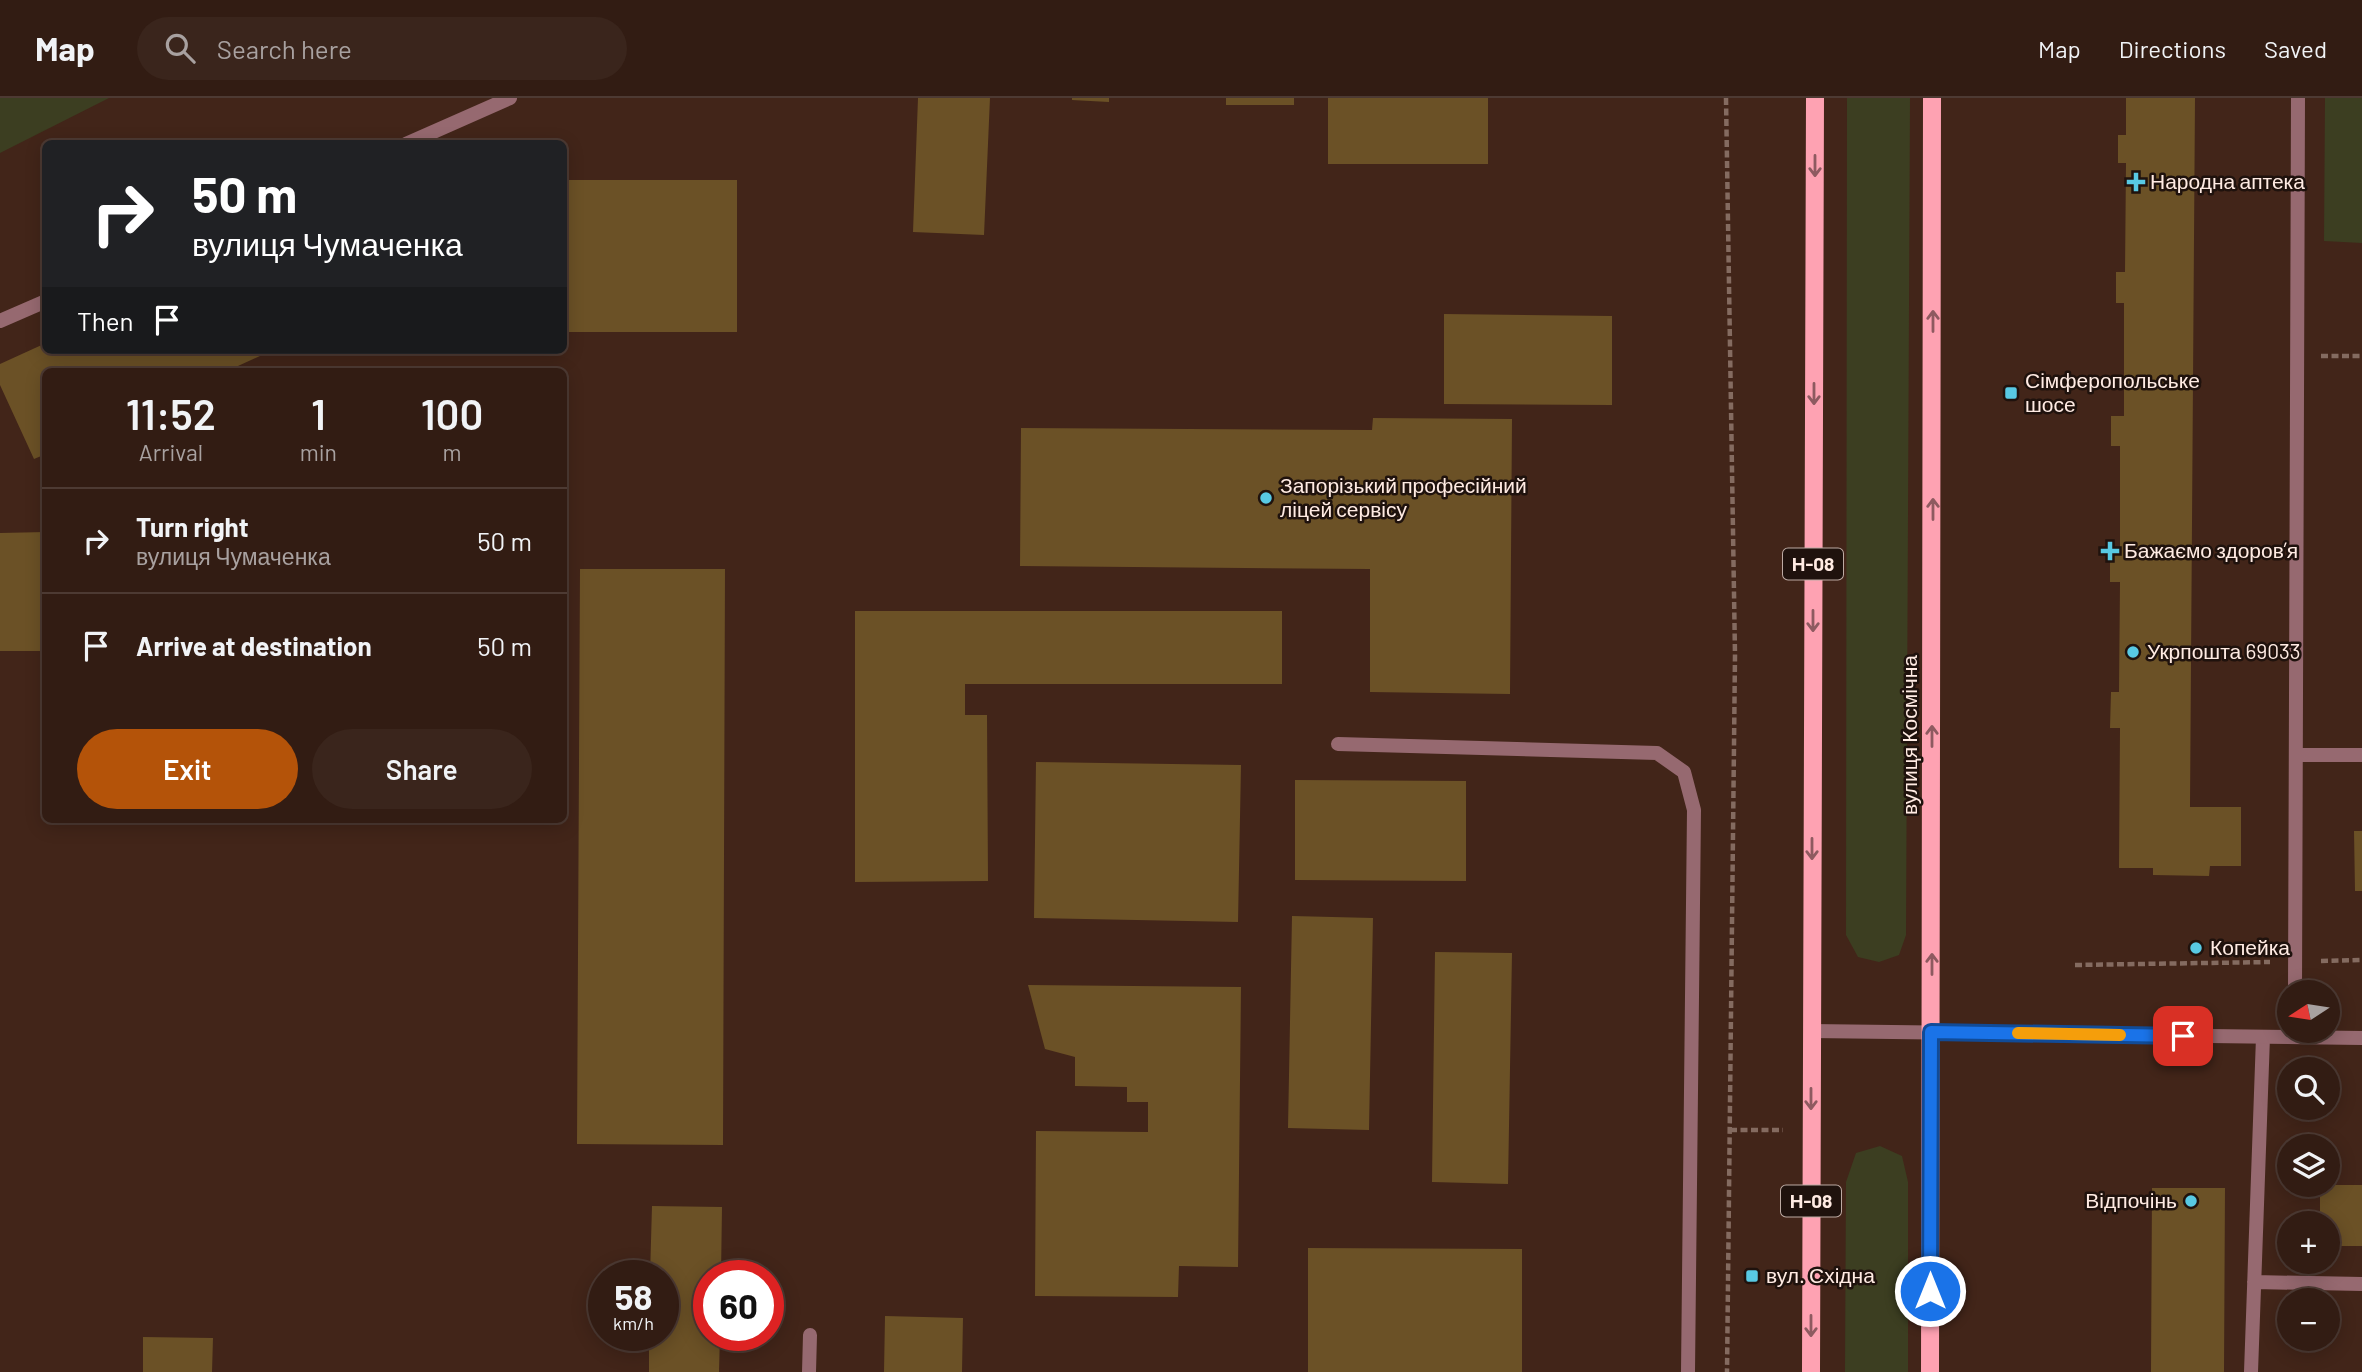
<!DOCTYPE html>
<meta charset="utf-8">
<style>
body{margin:0;font-family:Barlow,sans-serif;background:#3a251c;color:#f1f3f6;height:100vh;display:flex;flex-direction:column;font-size:26px;white-space:nowrap}
*{box-sizing:border-box;margin:0}
p{font-size:23px;color:#a8a1a0}
.icon{flex:none;width:38px;height:38px;fill:none;stroke:currentColor;stroke-width:2;stroke-linecap:round;stroke-linejoin:round}
.map{position:relative;flex:1;overflow:hidden}
.sheet{position:absolute;left:42px;top:270px;width:525px;height:455px;display:flex;flex-direction:column;background:#321c13;border-radius:10px;box-shadow:0 4px 18px #0003,0 0 0 2px #4d3a33}
.sheet>*{flex:none}
.hud{position:absolute;left:42px;top:42px;width:525px;height:214px;border-radius:10px;box-shadow:0 4px 18px #0003,0 0 0 2px #4d3a33;background:#202124;color:#fff;overflow:hidden}
.needle{width:46px;rotate:258deg}
.buttons{position:absolute;left:2277px;top:882px;display:grid;gap:14px}
.buttons a{display:grid;place-items:center;width:63px;height:63px;border-radius:50%;background:#321c13;box-shadow:0 4px 18px #0003,0 0 0 2px #4d3a33;font-size:35px}
.speed{position:absolute;left:588px;top:1162px;display:flex;gap:14px;font-size:35px;font-weight:700;text-align:center}
.speed>*{display:grid;place-content:center;width:91px;height:91px;border-radius:50%;background:#321c13;box-shadow:0 4px 18px #0003,0 0 0 2px #4d3a33;line-height:1}
.speed small{font-size:18px;font-weight:400}
.speed .limit{border:10px solid #d22;background:#fff;color:#111}
.pin{position:absolute;display:grid;place-items:center;width:60px;height:60px;color:#fff;margin:-30px;border-radius:14px;box-shadow:0 4px 10px #0006}
.me{position:absolute;width:77px;margin:-38px;rotate:0deg;stroke-linejoin:round;filter:drop-shadow(0 0 5px #0008)}
.turn{display:flex;align-items:center;gap:24px;height:147px;padding:0 35px;font-size:32px}
.turn .icon{width:91px;height:91px;stroke-width:2.5}
.turn b{display:block;font-size:49px;line-height:60px}
.then{display:flex;align-items:center;height:66px;padding:0 35px;background:#0003;gap:14px;font-size:26px}
.eta{display:flex;justify-content:space-evenly;align-items:center;height:119px;text-align:center}
.eta b{font-size:42px;font-weight:600;line-height:49px}
.primary-button{display:flex;gap:14px;margin-top:auto;padding:14px 35px}
.primary-button a{flex:1;height:80px;border-radius:42px;background:#b45309;color:#fff;font-size:28px;font-weight:600;line-height:80px;text-align:center}
.primary-button a+a{background:#3a251c;color:#f1f3f6}
ul{padding:0;list-style:none}
li{display:flex;align-items:center;gap:21px;height:105px;padding:0 35px;border-top:2px solid #4d3a33}
li div{flex:1}
li b{display:block;font-size:26px}
li em{font-style:normal}
header{display:flex;align-items:center;gap:42px;box-sizing:border-box;height:98px;padding:0 35px;background:#321c13;border-bottom:2px solid #4d3a33}
header strong{font-size:33px}
nav{display:flex;gap:38px;margin-inline-start:auto;font-size:24px}
.search{width:490px;height:63px;background:#3a251c;display:flex;align-items:center;gap:18px;box-sizing:border-box;padding:0 24px;border-radius:38px;color:#a8a1a0;font-size:26px}
.map>svg:first-child{display:block}
.green{fill:#3c3e21}
.building{fill:#6b5126}
.lines{fill:none;stroke-linecap:round;stroke-linejoin:round}
.path{stroke:#846b60;stroke-width:4.5;stroke-dasharray:7 3.5;stroke-linecap:butt}
.service{stroke:#966970;stroke-width:14}
.minor{stroke:#966970;stroke-width:14}
.tertiary{stroke:#966970;stroke-width:14}
.primary{stroke:#fea2b2;stroke-width:18}
.oneway{stroke:#8e5a60}
.route-casing{stroke:#114b97;stroke-width:18}
.route{stroke:#1a73e8;stroke-width:12}
.slow{stroke:#f59e0b;stroke-width:12}
.poi-dot{fill:#58c9e3;stroke:#1f120d;stroke-width:2.5}
.labels{text-anchor:middle;stroke-width:5;stroke-linejoin:round;paint-order:stroke}
.shield{fill:#1f120d;stroke:#bcaaa3;stroke-width:2}
.shield-label{font-size:19px;font-weight:bold;fill:#ffebe3}
.poi-label{font-size:21px;fill:#ffebe3;stroke:#1f120d;text-anchor:start}
.street-label{font-size:21px;fill:#ffebe3;stroke:#1f120d}
</style>
<header>
<strong>Map</strong>
<div class="search"><svg class="icon" aria-label="search" viewBox="0 0 24 24"><circle cx="10" cy="10" r="6"/><path d="M15 15l6 6"/></svg>Search here</div>
<nav><a>Map</a><a>Directions</a><a>Saved</a></nav>
</header>
<div class="map">
<svg width="2362" height="1274" viewBox="0 0 2362 1274">
<rect width="100%" height="100%" fill="#422519"/>
<path class="green" d="M0 0H109L0 55Z
M1847 0H1910L1906 837 1899 857 1879 864 1858 859 1846 837Z
M2325 0H2362V145L2324 143Z
M1880 1048 1902 1058 1908 1084V1274H1845L1846 1084 1856 1055Z"/>
<path class="building" d="M918 0H990L984 137 913 134Z
M1072 0H1109V4L1072 2Z
M1226 0H1294V7H1226Z
M1328 0H1488V66H1328Z
M2126 0H2195L2190 709H2241V768H2210L2209 778 2153 777V770H2119L2120 630H2110L2111 594H2119L2120 484H2110V453H2120V348H2111V318H2124V205H2116V174H2125L2126 65H2118V37H2126Z
M564 82H737V234H564Z
M1444 216 1612 218V307L1444 306Z
M46 245V252H273L227 273H46V356L34 361 0 287V266Z
M1373 320 1512 321 1510 596 1370 594V471L1020 468 1021 330 1372 332Z
M46 434V553H0V435Z
M580 471H725L723 1047 577 1046Z
M855 513H1282V586H965V617H987L988 783 855 784Z
M1036 664 1241 667 1238 824 1034 820Z
M1295 682 1466 683V783L1295 782Z
M2354 733H2362V793H2355Z
M1292 818 1373 820 1369 1032 1288 1030Z
M1435 854 1512 855 1508 1086 1432 1084Z
M1028 887 1241 889 1238 1169 1179 1168 1178 1199 1035 1198 1036 1033 1148 1034V1004H1127V989L1075 988V959L1045 951Z
M2320 1087H2362V1148H2328V1125H2320Z
M2152 1090H2225L2224 1274H2151Z
M652 1108 722 1109 721 1178H709V1237H720L719 1274H649V1237H663V1178H650Z
M1308 1150 1522 1151V1274H1308Z
M885 1218 963 1220 962 1274H884Z
M143 1239 213 1240 212 1274H143Z"/>
<g class="lines">
<path class="path" d="M1726 0 1735 557 1727 1274
M2321 258H2362
M2321 863 2362 862
M2075 867 2270 864
M1730 1032H1783"/>
<path class="service" d="M1338 646 1657 655 1684 674 1694 712 1688 1274
M2296 657H2362
M2295 894 2298 0
M2254 1184 2362 1186
M809 1274 810 1237
M2251 1274 2263 939"/>
<path class="minor" d="M406 46 510 0
M0 223 46 203"/>
<path class="tertiary" d="M1811 933 2362 940"/>
<path class="primary" d="M1811 1274 1815 0
M1930 1274 1932 0"/>
</g>
<defs><path id="oneway-shaft" d="M-6 0H5M1.5-3L5.5 0L1.5 3" fill="none" stroke-width="1.6" stroke-linecap="round" stroke-linejoin="round" transform="scale(1.75)"/></defs>
<g class="oneway">
<use href="#oneway-shaft" transform="translate(1815 68) rotate(90)"/>
<use href="#oneway-shaft" transform="translate(1933 223) rotate(-90)"/>
<use href="#oneway-shaft" transform="translate(1814 296) rotate(90)"/>
<use href="#oneway-shaft" transform="translate(1933 411) rotate(-90)"/>
<use href="#oneway-shaft" transform="translate(1813 523) rotate(90)"/>
<use href="#oneway-shaft" transform="translate(1932 638) rotate(-90)"/>
<use href="#oneway-shaft" transform="translate(1812 751) rotate(90)"/>
<use href="#oneway-shaft" transform="translate(1932 866) rotate(-90)"/>
<use href="#oneway-shaft" transform="translate(1811 1001) rotate(90)"/>
<use href="#oneway-shaft" transform="translate(1811 1228) rotate(90)"/>
</g>
<g class="lines">
<defs>
<path id="route" d="M1930 1193 1931 934 2183 938"/>
</defs>
<use href="#route" class="route-casing"/>
<use href="#route" class="route"/>
<path class="slow" d="M2018 935 2120 937"/>
</g>
<g class="poi-dot">
<path d="M2132.5 73.5h7v7h7v7h-7v7h-7v-7h-7v-7h7z"/>
<rect x="2004" y="288" width="14" height="14" rx="3.5"/>
<circle cx="1266" cy="400" r="7"/>
<path d="M2106.5 442.5h7v7h7v7h-7v7h-7v-7h-7v-7h7z"/>
<circle cx="2133" cy="554" r="7"/>
<circle cx="2196" cy="850" r="7"/>
<circle cx="2191" cy="1103" r="7"/>
<rect x="1745" y="1171" width="14" height="14" rx="3.5"/>
</g>
<g class="labels">
<g class="shield">
<rect x="1783" y="450.5" width="60" height="31" rx="5"/>
<rect x="1781" y="1087.5" width="60" height="31" rx="5"/>
</g>
<g class="shield-label">
<text x="1813" y="473">Н-08</text>
<text x="1811" y="1110">Н-08</text>
</g>
<g class="poi-label">
<text x="2150" y="91">Народна аптека</text>
<text x="2025" y="290">Сімферопольське<tspan x="2025" dy="24">шосе</tspan></text>
<text x="1280" y="395">Запорізький професійний<tspan x="1280" dy="24">ліцей сервісу</tspan></text>
<text x="2124" y="460">Бажаємо здоровʼя</text>
<text x="2147" y="561">Укрпошта 69033</text>
<text x="2210" y="857">Копейка</text>
<text x="2177" y="1110" text-anchor="end">Відпочінь</text>
<text x="1766" y="1185">вул. Східна</text>
</g>
<g class="street-label">
<text transform="translate(1910 637) rotate(-90)" y="7">вулиця Космічна</text>
</g>
</g>
</svg>
<div class="buttons">
<a><svg class="needle" viewBox="-14 -14 28 28"><path d="M0-13l5 13h-10z" fill="#e53935"/><path d="M0 13l5-13h-10z" fill="#a8a1a0"/></svg></a>
<a><svg class="icon" aria-label="search" viewBox="0 0 24 24"><circle cx="10" cy="10" r="6"/><path d="M15 15l6 6"/></svg></a>
<a><svg class="icon" aria-label="layers" viewBox="0 0 24 24"><path d="M12 4l9 5-9 5-9-5zM3 14l9 5 9-5"/></svg></a>
<a>+</a>
<a>−</a>
</div>
<div class="speed"><div>58<small>km/h</small></div><div class="limit">60</div></div>
<div class="pin" style="left:2183px;top:938px;background:#d93025"><svg class="icon" aria-label="arrive" viewBox="0 0 24 24"><path d="M6 21V4h12l-3 4 3 4H6"/></svg></div>
<svg class="me" style="left:1930px;top:1193px" viewBox="-20 -20 40 40"><circle r="17" fill="#1a73e8" stroke="#fff" stroke-width="3"/><path d="M0-11L8 9 0 5-8 9z" fill="#fff"/></svg>
<div class="hud">
<div class="turn"><svg class="icon" aria-label="right" viewBox="0 0 24 24"><path d="M7 20v-9h11M14 6l5 5-5 5"/></svg><div><b>50 m</b>вулиця Чумаченка</div></div>
<div class="then">Then<svg class="icon" aria-label="arrive" viewBox="0 0 24 24"><path d="M6 21V4h12l-3 4 3 4H6"/></svg></div>
</div>
<section class="sheet">
<div class="eta">
<div><b>11:52</b><p>Arrival</p></div>
<div><b>1</b><p>min</p></div>
<div><b>100</b><p>m</p></div>
</div>
<ul>
<li><svg class="icon" aria-label="right" viewBox="0 0 24 24"><path d="M7 20v-9h11M14 6l5 5-5 5"/></svg><div><b>Turn right</b><p>вулиця Чумаченка</p></div><em>50 m</em></li>
<li><svg class="icon" aria-label="arrive" viewBox="0 0 24 24"><path d="M6 21V4h12l-3 4 3 4H6"/></svg><div><b>Arrive at destination</b></div><em>50 m</em></li>
</ul>
<div class="primary-button"><a>Exit</a><a>Share</a></div>
</section>
</div>
